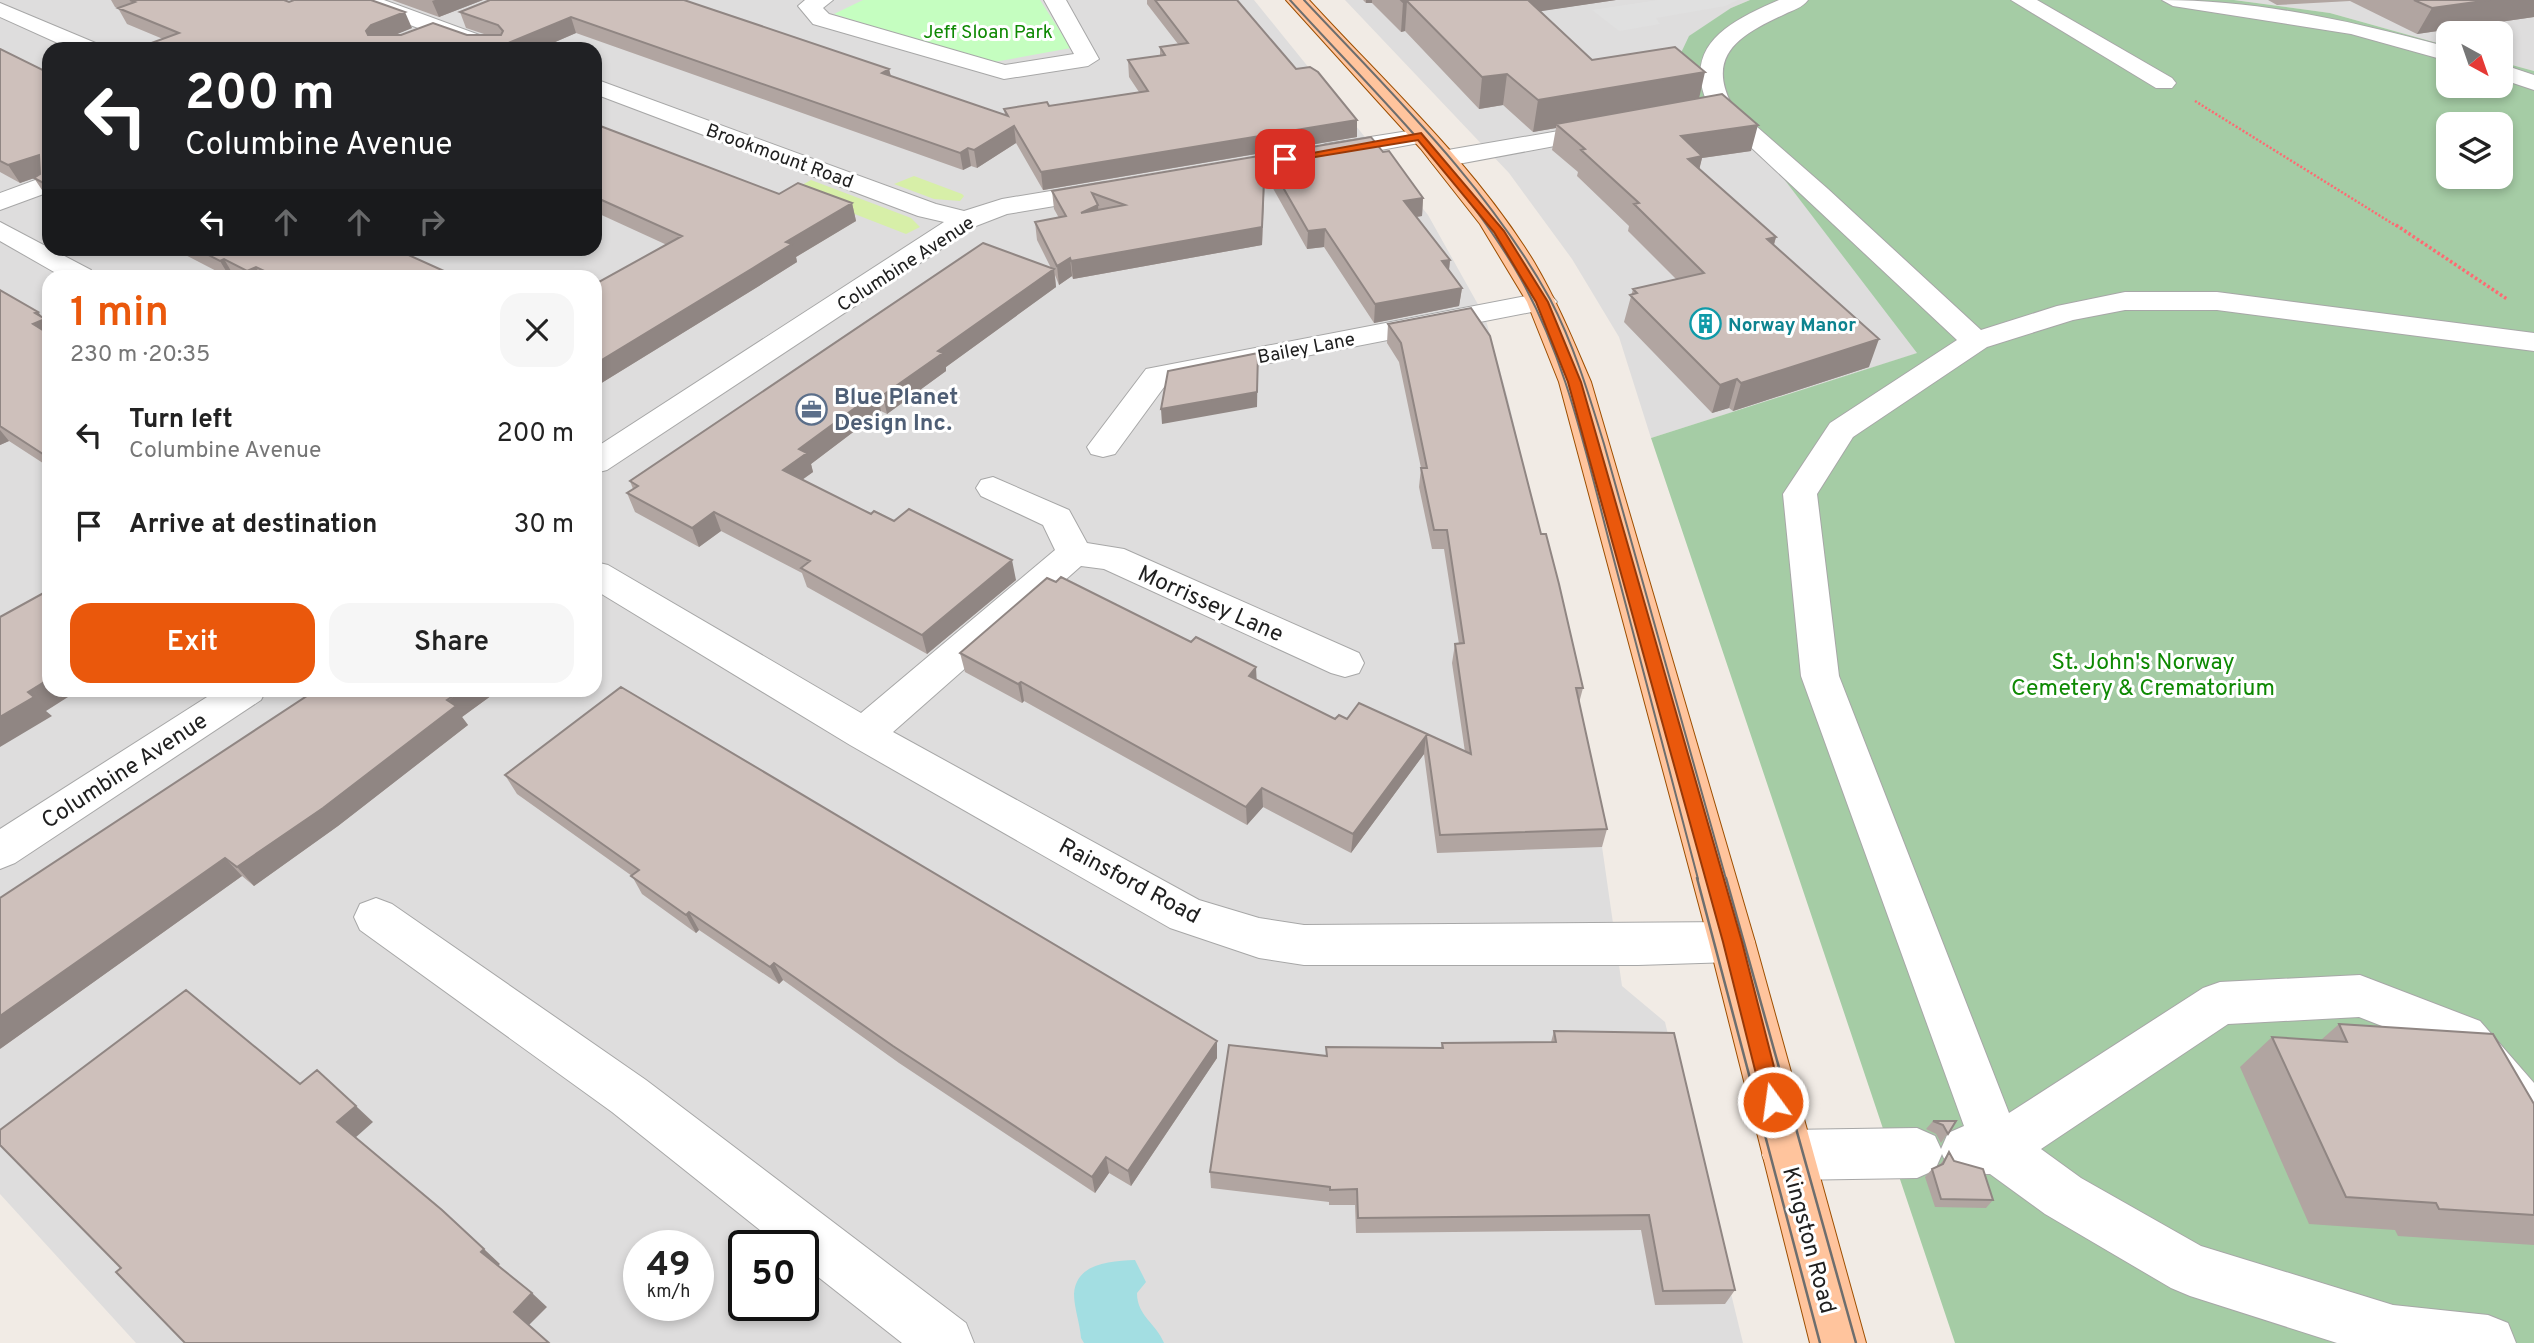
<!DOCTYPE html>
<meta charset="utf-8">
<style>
body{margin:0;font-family:Overpass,sans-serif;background:#f6f6f6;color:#222;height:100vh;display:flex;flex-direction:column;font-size:26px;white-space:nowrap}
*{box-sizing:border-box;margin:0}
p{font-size:23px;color:#767676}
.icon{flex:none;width:38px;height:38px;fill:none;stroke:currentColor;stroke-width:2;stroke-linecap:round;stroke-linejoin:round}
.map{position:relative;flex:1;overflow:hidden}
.panel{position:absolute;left:42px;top:270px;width:560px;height:427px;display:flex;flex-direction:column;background:#fff;border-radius:21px;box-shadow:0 4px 10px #0003}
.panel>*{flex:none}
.hud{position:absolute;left:42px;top:42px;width:560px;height:214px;border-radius:21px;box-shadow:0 4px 10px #0003;background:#202124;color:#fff;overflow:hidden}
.needle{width:46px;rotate:140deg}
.tools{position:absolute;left:2436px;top:21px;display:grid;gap:14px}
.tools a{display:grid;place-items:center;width:77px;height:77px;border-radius:14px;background:#fff;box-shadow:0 4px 10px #0003;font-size:35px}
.speed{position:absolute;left:623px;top:1230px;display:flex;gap:14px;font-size:35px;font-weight:700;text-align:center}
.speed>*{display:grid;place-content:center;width:91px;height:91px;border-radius:50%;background:#fff;box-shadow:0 4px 10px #0003;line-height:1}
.speed small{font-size:18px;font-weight:400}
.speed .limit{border:4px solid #111;border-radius:10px;background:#fff;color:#111}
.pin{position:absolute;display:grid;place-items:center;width:60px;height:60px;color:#fff;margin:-30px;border-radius:14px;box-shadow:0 4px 10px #0006}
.me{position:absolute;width:77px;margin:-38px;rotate:346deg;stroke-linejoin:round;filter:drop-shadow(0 0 5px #0008)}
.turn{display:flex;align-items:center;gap:24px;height:147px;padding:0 28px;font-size:32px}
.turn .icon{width:91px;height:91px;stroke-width:2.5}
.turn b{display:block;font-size:49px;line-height:60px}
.lanes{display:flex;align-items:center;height:66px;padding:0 28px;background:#0003;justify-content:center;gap:35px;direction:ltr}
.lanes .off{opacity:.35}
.round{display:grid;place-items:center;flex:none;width:74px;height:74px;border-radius:21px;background:#f6f6f6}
.summary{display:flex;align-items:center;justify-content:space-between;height:119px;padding:0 28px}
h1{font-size:42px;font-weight:600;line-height:52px;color:#ea580c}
.cta{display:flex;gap:14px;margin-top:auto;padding:14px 28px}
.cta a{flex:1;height:80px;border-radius:21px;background:#ea580c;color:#fff;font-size:28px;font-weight:600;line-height:80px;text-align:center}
.cta a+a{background:#f6f6f6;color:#222}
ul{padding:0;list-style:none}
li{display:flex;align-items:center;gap:21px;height:91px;padding:0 28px}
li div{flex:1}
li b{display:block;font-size:26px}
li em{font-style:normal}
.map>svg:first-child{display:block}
.residential{fill:#dedddd;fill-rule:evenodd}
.grass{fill:#d7efa8}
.cemetery{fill:#a5cca5;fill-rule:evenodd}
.park{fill:#c5fec0}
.parking{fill:#e0e0e0}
.water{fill:#a3dee2}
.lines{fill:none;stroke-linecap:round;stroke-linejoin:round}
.minor-casing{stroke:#a7a7a7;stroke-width:2}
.major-casing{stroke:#9c4e00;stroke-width:2}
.path-far1{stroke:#ff6972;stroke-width:2.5;stroke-dasharray:2 2;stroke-linecap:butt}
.path{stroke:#ff6972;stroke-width:3.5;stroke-dasharray:2.5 2.5;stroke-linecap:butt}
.minor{fill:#fff;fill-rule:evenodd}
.major{fill:#ffc49d;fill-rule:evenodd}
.tram-far1{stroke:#6e6e6e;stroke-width:2}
.tram{stroke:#6e6e6e;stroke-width:2.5}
.wall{fill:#b1a5a1}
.shaded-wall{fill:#908683}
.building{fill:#cec0bb;stroke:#908683;stroke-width:2;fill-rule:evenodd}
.route{fill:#ea580c;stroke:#983908;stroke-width:2}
.labels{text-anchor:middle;stroke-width:6;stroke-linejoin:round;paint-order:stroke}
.far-park-label{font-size:19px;fill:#0e8903;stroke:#fff}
.far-street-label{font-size:19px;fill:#202020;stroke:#fff}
.far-culture-label{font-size:19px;font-weight:bold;fill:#0d838f;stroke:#fff;text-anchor:start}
.service-label{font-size:23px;font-weight:bold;fill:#4e5e75;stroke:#fff;text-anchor:start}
.street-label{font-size:23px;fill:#202020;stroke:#fff}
.park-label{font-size:23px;fill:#0e8903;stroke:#fff}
</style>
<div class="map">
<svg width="2534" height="1343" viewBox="0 0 2534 1343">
<rect width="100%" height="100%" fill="#f1ebe5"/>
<path class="residential" d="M0 0H1254L1428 215 1485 317 1508 399 1585 728 1622 986 1665 1022 1743 1343H136L0 1194ZM49 49H595V248H49ZM49 276H595V690H49ZM639 1246H698V1306H639ZM744 1246H803V1306H744Z
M1345 0H1750L1731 8 1761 149 1918 353 1651 438 1619 337 1572 259 1509 173Z
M2234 0H2534V71L2501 62V33H2448V46L2330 13Z"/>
<path class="grass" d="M914 176 962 194 964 196 960 201 934 199 894 184Z
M811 180 911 218 920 227 906 234 793 190Z"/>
<path class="cemetery" d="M1750 0H2234L2330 13 2448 46V86H2501V62L2534 71V1343H1955L1651 438 1917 353 1761 149 1671 74 1689 36 1731 8ZM2448 124H2501V177H2448Z"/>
<path class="park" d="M863 0H1040L1071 48 989 63 834 14Z"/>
<path class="parking" d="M1658 0H1738L1725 6 1656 18 1660 24 1619 31 1592 10Z"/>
<path class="water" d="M1135 1260 1146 1282 1137 1293C1137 1316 1156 1323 1164 1343H1084L1081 1338C1080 1324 1074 1307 1074 1294 1076 1263 1110 1261 1135 1260Z"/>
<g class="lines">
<defs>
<path id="minor" d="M353 0H384L504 44 507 49H475L356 5Z
M805 0H833L823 8 829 14 1005 65 1074 54 1044 0H1066L1099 59 1088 66 1004 79 813 24 798 6Z
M1779 0H1808C1802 8 1793 10 1785 14 1742 34 1705 54 1732 105L1828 189 1981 330 2057 306 2125 292H2217L2534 333V351L2217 310H2125L2073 320 1987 347 1853 437 1817 494 1839 676 2009 1113 2203 988 2220 982 2360 975 2480 1021 2534 1083V1144L2516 1137 2446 1051 2359 1017 2228 1024 2041 1149 2081 1178 2201 1246 2393 1305 2488 1315 2508 1323 2516 1343H2337L2190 1296 2171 1288 2045 1214 1990 1174H1966L1948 1167 1942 1154 1935 1170 1917 1178 1787 1180 1769 1172 1762 1155 1769 1138 1787 1130 1917 1128 1935 1136 1941 1149 1948 1133 1964 1126 1801 676 1783 494 1830 423 1957 340 1710 109C1679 47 1728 22 1779 0Z
M2011 0H2037L2172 78 2176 83 2172 88H2156Z
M2162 0C2260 0 2355 22 2448 47V61L2351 34 2173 6Z
M0 3 98 44 101 49H71L0 17Z
M2501 64 2534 75V90L2501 79Z
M595 79 936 204 964 211 1002 199 1105 182 1114 184 1118 190 1114 196 1007 214 976 226 607 470 595 473V448L944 222 918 216 595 94Z
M1605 123 1614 125 1617 130 1614 135 1442 167 1433 164 1429 159 1433 154 1442 151Z
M1421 129 1430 131 1433 136 1430 141 1326 160 1317 157 1313 152 1317 147 1326 144Z
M49 175V192L0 210V193Z
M0 222 91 270 95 276H61L0 241Z
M1542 293 1552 296 1557 302 1552 308 1167 383 1115 454 1103 457 1091 454 1087 447 1146 369Z
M993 477 1069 510 1087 543 1124 549 1359 653 1364 663 1359 673 1345 677 1331 673 1104 569 1081 566 893 732 1199 900 1259 918 1304 925 1732 922 1748 928 1755 942 1748 956 1732 962 1638 965H1304L1259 958 1170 928 850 745 595 590V562L608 565 861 713 1055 550 1043 525 981 496 976 488 981 480Z
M218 690H266L261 700 15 863 0 869V829Z
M376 898 392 904 646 1080 966 1323 974 1343H902L803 1265V1246H780L612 1112 360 930 354 917 360 904Z"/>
<path id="major" d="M1286 0H1309C1386 84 1474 164 1534 262 1557 301 1573 340 1591 382L1755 942 1866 1343H1810L1709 942 1559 382 1527 302 1480 224 1421 149Z"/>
</defs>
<use href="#minor" class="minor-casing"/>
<use href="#major" class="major-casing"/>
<path class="path-far1" d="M2195 101 2398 227"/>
<path class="path" d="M2396 225 2507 299"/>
<use href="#minor" class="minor"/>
<use href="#major" class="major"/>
<path class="tram-far1" d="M1290 0C1368 86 1454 167 1514 267 1564 350 1585 449 1609 541 1639 654 1668 767 1698 879
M1304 0C1392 94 1487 185 1550 299 1574 345 1589 395 1604 444L1726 879"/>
<path class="tram" d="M1697 878 1820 1343
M1726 878 1856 1343"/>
</g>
<path class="wall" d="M111 0H284L412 28 394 35H487L466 28 460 12 490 0 889 69 891 76 1005 115 1004 109 1049 106 1139 92 1129 77 1128 60 1160 56V47L1178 44 1147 4V0H1237L1296 69 1357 120V137L1043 190 1016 143 977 168 971 166 963 170 576 33 539 49 163 39 127 24 118 8 115 7Z
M392 0H483L439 17Z
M1363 0H1616L1540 11 1592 60 1699 98 1751 151 1702 158 1699 169 1776 237 1774 245 1869 367 1733 411 1729 408 1712 413 1624 322 1633 289 1676 279 1628 231 1629 226 1577 176 1578 172 1552 150 1556 128 1533 132 1503 105 1479 109 1405 31 1401 32 1372 3H1366Z
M2268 0H2534V17L2417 34 2350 1 2277 5Z
M0 49 49 73V198L46 196 34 178 20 183 0 172Z
M595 124 779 194 852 203 856 221 796 257 797 262 759 286 595 387V284L667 245 595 212Z
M1371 137 1423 198 1422 216 1416 217 1450 260 1449 271 1462 288 1459 306 1374 323 1324 247 1307 249 1265 174 1262 245 1073 279 1072 276 1059 285 1055 275 1056 287 946 367V371L887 414 881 411 811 464 813 472 802 480 871 514 1016 580 927 654 807 587 802 573 721 531 699 547 635 512 627 493 633 489 630 481 1051 268 1037 240 1035 222 1059 218 1054 209 1052 191Z
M172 248H393L455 276H226Z
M0 290 45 319 49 324V467L9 441 0 445Z
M1388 324 1541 534 1583 688 1579 703 1607 829 1602 847 1437 853 1424 754 1351 853 1263 807 1247 825 1024 701 1022 703 965 672 960 653 1191 642 1256 667V680L1335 719H1347L1359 703 1465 752 1452 663 1455 644H1459L1444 549H1432L1419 487 1421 468 1399 362 1387 343Z
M316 690H499L462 717 468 725 338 826 254 886 242 876 0 1049Z
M505 775 1217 1058 1131 1186 1109 1173 1095 1193 899 1063 783 980 779 984 699 930 696 933 642 894 632 876 517 794Z
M2339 1024 2534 1104V1245L2398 1236 2395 1230 2309 1224 2240 1067 2272 1037 2321 1040Z
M1554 1031 1735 1290 1725 1304 1655 1305 1641 1230 1356 1233 1355 1205H1329V1202L1211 1188 1210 1172 1326 1056V1047L1441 1048 1442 1043 1551 1042Z
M1933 1121H1956L1941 1143 1936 1134 1926 1129Z
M1949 1152 1954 1161 1993 1200 1986 1208 1935 1207 1925 1177 1932 1169 1939 1166Z"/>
<path class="shaded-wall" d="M435 0H483L439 17 432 1Z
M1366 0H1372V3H1366Z
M1511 0H1616L1509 16Z
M2490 0H2534V17L2417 34 2432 8Z
M1407 1 1405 31 1401 32 1403 2Z
M405 12 412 28 378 42 374 48 366 31 371 25Z
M571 17 576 33 539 49H494Z
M889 69 893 86 882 73Z
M1705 72 1698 103 1556 124V128L1533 132 1538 100Z
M1507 74 1503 105 1479 109 1482 77Z
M1357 120V137L1043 190 1041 172Z
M1758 125 1751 151 1702 158 1696 183 1681 136Z
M1014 126 1016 143 977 168 974 150Z
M968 148 971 166 963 170 960 153Z
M39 155 49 173 20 183 8 165Z
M1265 156 1262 245 1073 279 1071 261Z
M1423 198 1422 216 1402 219 1404 201Z
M852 203 856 221 796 257 797 262 759 286 595 387V364L786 242Z
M1098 205 1099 223 1081 213Z
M1325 229 1324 247 1307 249 1308 231Z
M1776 237 1768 264 1767 239Z
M1070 258 1072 276 1059 285 1057 266Z
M224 259 234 276H229L220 261Z
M1450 260 1448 278 1442 261Z
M256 267 261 276H250L247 271Z
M1054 269 1056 287 946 367V371L887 414 883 395 938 351Z
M1462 288 1459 306 1374 323 1375 304Z
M38 312 49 324V342L33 324 35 313Z
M1879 339 1869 367 1733 411 1741 383Z
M1258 353 1257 407 1162 424 1161 409Z
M1737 379 1729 408 1712 413 1720 385Z
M877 392 881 411 811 464 813 472 789 489 783 470 799 449Z
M0 430 9 441 0 445Z
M714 512 721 531 699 547 692 528Z
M1012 560 1016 580 927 654 922 635Z
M1256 667 1257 686 1249 676Z
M49 679V690H79L46 711 52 716 0 747V717L28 692Z
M1021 682 1024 701 1022 703 1018 684Z
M462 690H499L462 717 468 725 338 826 254 886 237 867Z
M1426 736 1424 754 1351 853 1353 834Z
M1262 788 1263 807 1247 825 1246 807Z
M225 858 242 876 0 1049V1016Z
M689 912 699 930 696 933 686 915Z
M774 963 783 980 779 984 770 967Z
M1217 1041V1058L1131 1186 1128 1171Z
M356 1106 373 1122 355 1138 337 1122Z
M1106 1157 1109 1173 1095 1193 1092 1177Z
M484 1249 500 1264 497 1267 481 1252Z
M532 1293 547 1307 529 1325 514 1312Z"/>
<path class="building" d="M130 0H284L289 2 294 0H371L405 12 371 25 366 31 368 35H401L433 23 467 35H501L503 31 498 25 460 12 490 0H684L889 69 882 73 1008 116 1004 109 1047 102 1049 106 1148 91 1128 60 1165 55 1160 47 1188 43 1155 0H1237L1296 69 1310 67 1318 72 1357 120 1041 172 1014 126 974 150 968 148 960 153 571 17 494 49H135L179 33 118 8 135 2Z
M1401 0H1528L1592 60 1675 47 1705 72 1538 100 1507 74 1482 77 1407 1 1403 2Z
M2414 0H2490L2432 8Z
M0 49 49 73V186L34 178 40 174 39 155 8 165 0 161Z
M1722 94 1758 125 1681 136 1702 156 1688 159 1776 237 1767 239 1879 339 1741 383 1737 379 1720 385 1630 295 1637 293 1633 289 1704 273 1634 204 1639 203 1581 150 1585 149 1556 124Z
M595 124 779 194 798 183 852 203 786 242 792 244 753 268 595 364V284L682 236 595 197Z
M1371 137 1383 152 1389 151 1423 198 1404 201 1450 260 1442 261 1462 288 1375 304 1325 229 1308 231 1265 156 1262 227 1071 261 1070 258 1057 266 1035 222 1066 216 1052 191ZM1092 193 1125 205 1081 213 1098 205Z
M983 243 1054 269 938 351 943 353 883 395 877 392 799 449 807 453 783 470 871 514 874 511 894 521 909 509 1012 560 922 635 801 568 810 561 714 512 692 528 627 493 638 486 630 481Z
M195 248H393L455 276H275L256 267 247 271 224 259 220 261Z
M0 290 38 312 35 313 45 319 33 324 49 334V458L0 426Z
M1471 308 1490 336 1541 534H1546L1559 584 1583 688H1576L1607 829 1440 835 1426 736 1353 834 1262 788 1246 807 1021 682 1018 684 960 653 1047 578 1056 582 1061 577 1191 642 1196 637 1256 667 1249 676 1335 719 1339 715 1347 719 1359 703 1471 754 1455 644 1464 643 1447 530H1434L1421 468H1427L1401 343 1388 324Z
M1258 353 1257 392 1161 409 1168 371Z
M49 590V679L28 692 34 697 0 717V617Z
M621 687 1217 1041 1128 1171 1106 1157 1092 1177 893 1046 774 963 770 967 689 912 686 915 631 876 639 870 505 775Z
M316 690H462L447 700 456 706 323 808 237 867 225 858 0 1016V898Z
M186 990 300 1084 317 1070 356 1106 337 1122 442 1210 484 1249 481 1252 532 1293 514 1312 549 1343H185L116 1272 121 1268 0 1145V1130Z
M2339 1024 2493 1034 2534 1104V1215L2439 1209 2436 1203 2346 1197 2272 1037 2347 1042Z
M1554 1031 1674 1033 1735 1290 1663 1291 1649 1215 1358 1218 1357 1189 1330 1190V1187L1210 1172 1229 1045 1327 1056 1326 1047 1443 1048 1442 1043 1556 1042Z
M1933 1121H1956L1948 1134 1943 1125Z
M1949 1152 1954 1161 1983 1169 1993 1200 1941 1199 1932 1169 1943 1164Z"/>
<path class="route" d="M1421 133 1504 231 1548 302 1581 382 1742 942 1783 1102 1780 1109 1773 1112 1766 1109 1763 1102 1723 942 1568 382 1536 302 1494 232 1418 140 1285 162 1280 159Z"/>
<defs>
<symbol id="building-ring" viewBox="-11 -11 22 22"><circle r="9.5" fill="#fff" stroke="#0f9aa8" stroke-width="1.5"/><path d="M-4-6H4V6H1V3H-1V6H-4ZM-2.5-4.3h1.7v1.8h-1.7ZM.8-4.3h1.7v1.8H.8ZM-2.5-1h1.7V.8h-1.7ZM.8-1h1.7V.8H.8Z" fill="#0f9aa8"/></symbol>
<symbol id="office-ring" viewBox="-11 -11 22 22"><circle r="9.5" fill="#fff" stroke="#5c6f8a" stroke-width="1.5"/><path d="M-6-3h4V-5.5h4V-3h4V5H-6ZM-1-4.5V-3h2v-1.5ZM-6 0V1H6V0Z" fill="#5c6f8a"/></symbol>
</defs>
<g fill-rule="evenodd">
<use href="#building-ring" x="1688" y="306" width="35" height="35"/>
<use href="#office-ring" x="794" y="392" width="35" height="35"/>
</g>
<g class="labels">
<g class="far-park-label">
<text x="988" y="38">Jeff Sloan Park</text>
</g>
<g class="far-street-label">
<text transform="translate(780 155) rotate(20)" y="7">Brookmount Road</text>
<text transform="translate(905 263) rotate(-33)" y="7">Columbine Avenue</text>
<text transform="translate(1306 347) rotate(-11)" y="7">Bailey Lane</text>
</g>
<g class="far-culture-label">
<text x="1728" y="331">Norway Manor</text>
</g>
<g class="service-label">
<text x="834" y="404">Blue Planet<tspan x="834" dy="26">Design Inc.</tspan></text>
</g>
<g class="street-label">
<text transform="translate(1211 603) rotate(24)" y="8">Morrissey Lane</text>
<text transform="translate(124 770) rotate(-33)" y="8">Columbine Avenue</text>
<text transform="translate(1130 880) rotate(28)" y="8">Rainsford Road</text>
<text transform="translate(1810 1240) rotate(75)" y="8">Kingston Road</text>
</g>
<g class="park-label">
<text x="2143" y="669">St. John's Norway<tspan x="2143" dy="26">Cemetery &amp; Crematorium</tspan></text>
</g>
</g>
</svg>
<div class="tools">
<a><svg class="needle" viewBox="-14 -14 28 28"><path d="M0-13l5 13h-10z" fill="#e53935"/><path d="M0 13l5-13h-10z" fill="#767676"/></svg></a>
<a><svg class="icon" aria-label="layers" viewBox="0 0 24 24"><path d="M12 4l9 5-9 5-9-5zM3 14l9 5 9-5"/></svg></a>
</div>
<div class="speed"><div>49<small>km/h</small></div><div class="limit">50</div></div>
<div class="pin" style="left:1285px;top:159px;background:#d93025"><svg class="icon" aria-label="arrive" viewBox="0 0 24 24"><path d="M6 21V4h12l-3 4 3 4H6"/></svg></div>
<svg class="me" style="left:1773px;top:1102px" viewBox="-20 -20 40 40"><circle r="17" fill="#ea580c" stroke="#fff" stroke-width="3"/><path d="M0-11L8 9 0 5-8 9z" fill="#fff"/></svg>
<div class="hud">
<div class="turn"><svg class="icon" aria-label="left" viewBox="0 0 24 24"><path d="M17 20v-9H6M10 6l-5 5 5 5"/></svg><div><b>200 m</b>Columbine Avenue</div></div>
<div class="lanes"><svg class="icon" aria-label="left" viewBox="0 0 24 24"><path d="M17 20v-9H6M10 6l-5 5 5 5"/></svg><svg class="icon off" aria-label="ahead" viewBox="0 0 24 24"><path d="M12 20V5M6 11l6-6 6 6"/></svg><svg class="icon off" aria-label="ahead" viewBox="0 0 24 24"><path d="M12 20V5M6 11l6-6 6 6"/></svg><svg class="icon off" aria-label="right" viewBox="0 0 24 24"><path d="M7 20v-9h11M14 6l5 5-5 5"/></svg></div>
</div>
<section class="panel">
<div class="summary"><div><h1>1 min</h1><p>230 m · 20:35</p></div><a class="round"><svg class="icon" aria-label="close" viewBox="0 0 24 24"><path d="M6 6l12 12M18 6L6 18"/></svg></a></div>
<ul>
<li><svg class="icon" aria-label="left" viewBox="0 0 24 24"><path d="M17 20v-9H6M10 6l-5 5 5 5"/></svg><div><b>Turn left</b><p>Columbine Avenue</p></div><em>200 m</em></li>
<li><svg class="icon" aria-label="arrive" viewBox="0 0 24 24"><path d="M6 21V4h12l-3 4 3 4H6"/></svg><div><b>Arrive at destination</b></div><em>30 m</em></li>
</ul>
<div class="cta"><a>Exit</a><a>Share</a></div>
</section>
</div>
